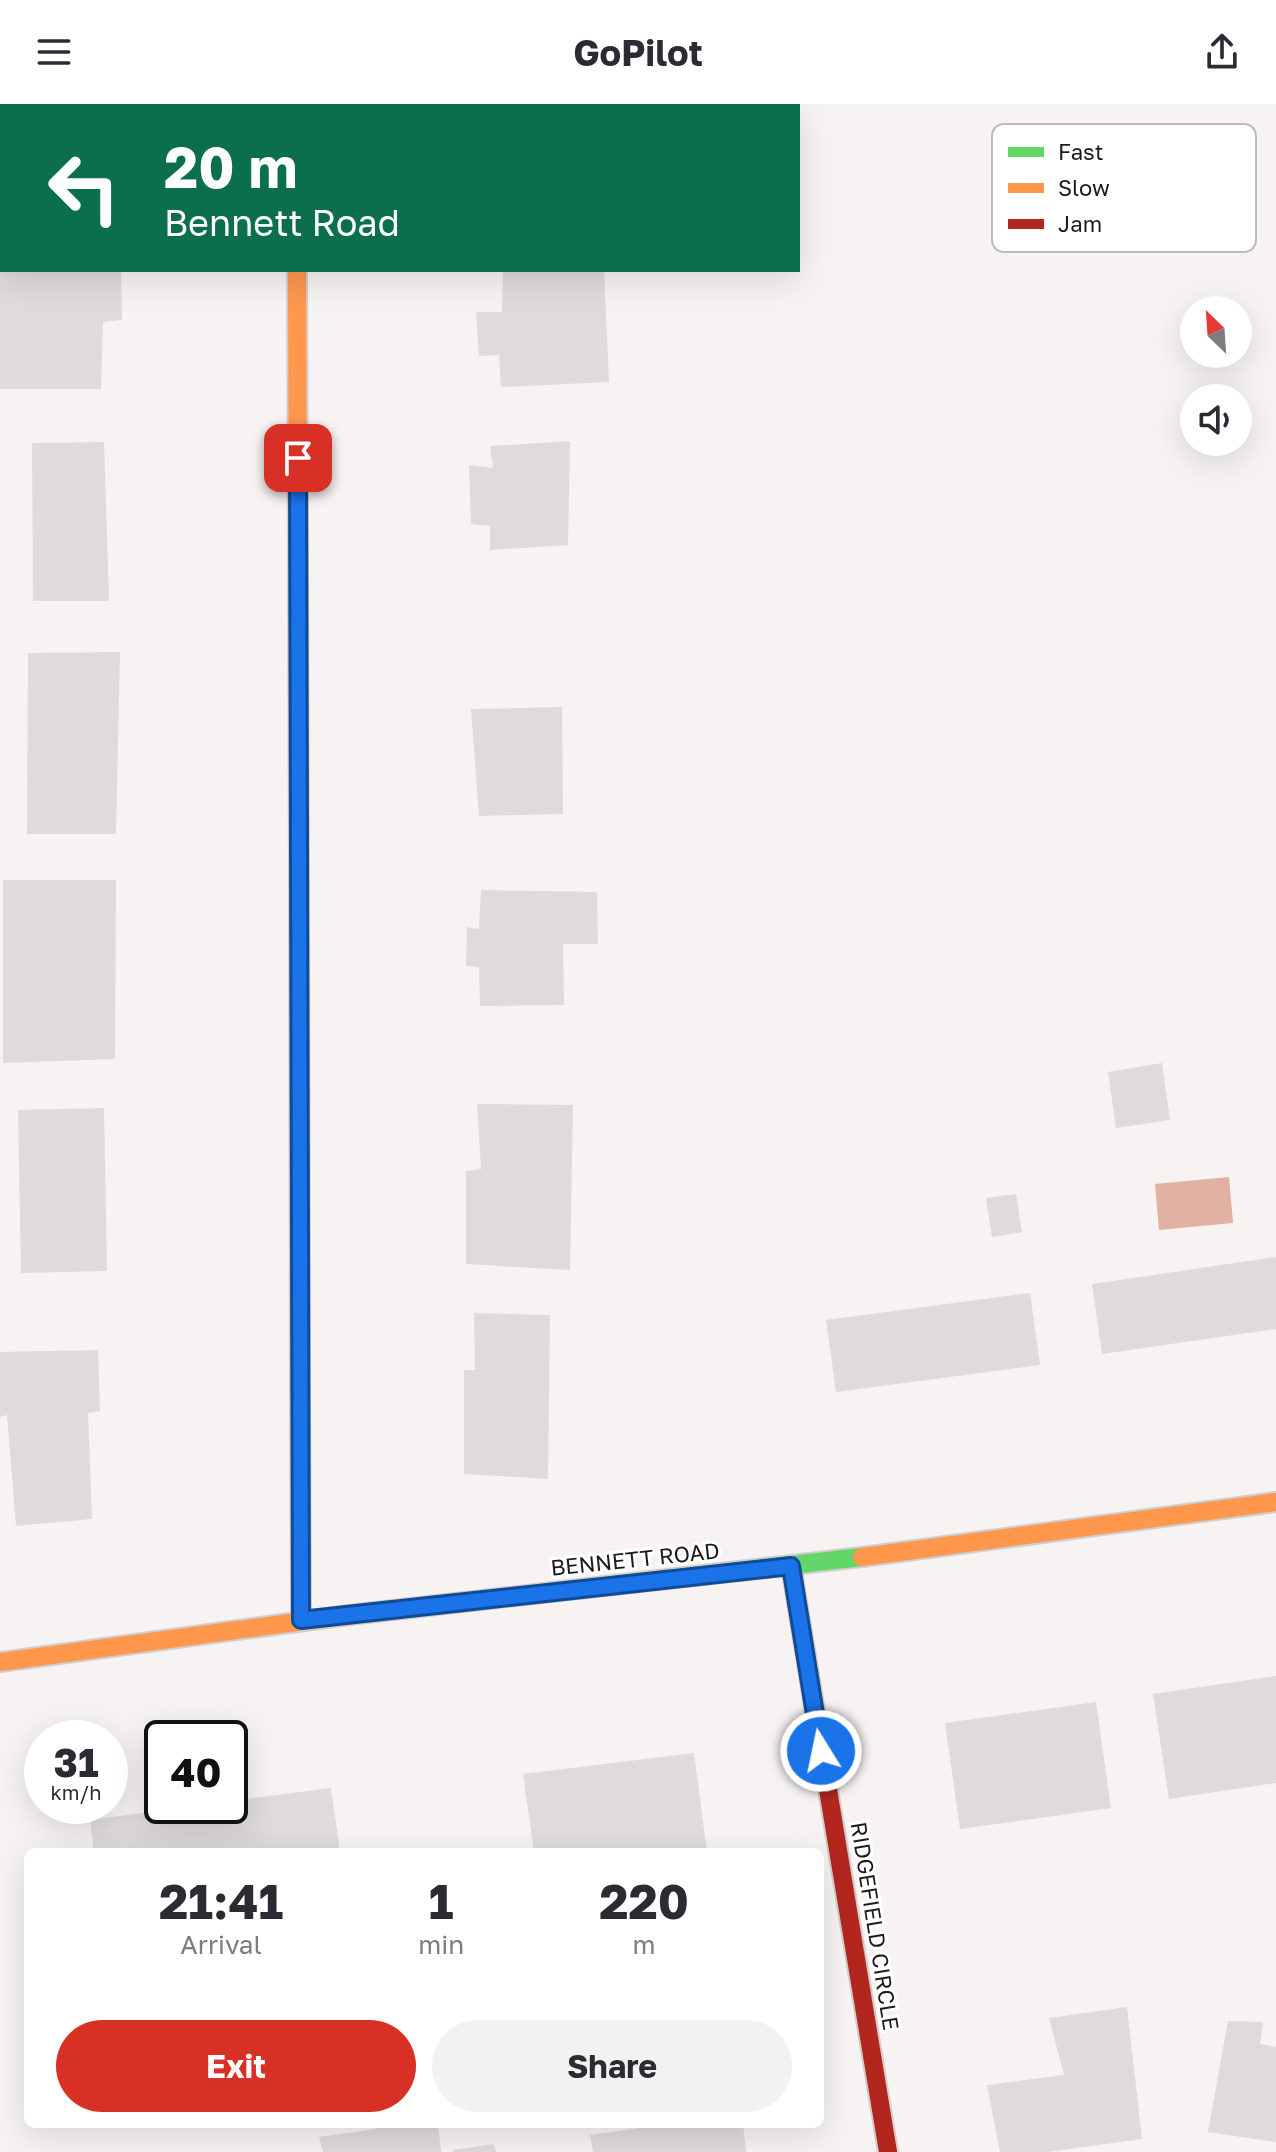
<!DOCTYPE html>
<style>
body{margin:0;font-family:"Golos Text",sans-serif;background:#f2f2f3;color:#2b2b33;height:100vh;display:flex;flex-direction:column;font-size:30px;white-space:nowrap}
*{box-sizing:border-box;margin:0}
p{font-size:26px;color:#7c7c81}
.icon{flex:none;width:44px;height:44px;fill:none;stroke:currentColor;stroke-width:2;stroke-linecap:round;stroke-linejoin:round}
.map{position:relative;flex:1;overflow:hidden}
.details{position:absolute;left:24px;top:1744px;width:800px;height:280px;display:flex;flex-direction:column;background:#fff;border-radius:12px;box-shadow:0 8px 32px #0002}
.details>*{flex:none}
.top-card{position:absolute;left:0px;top:0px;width:800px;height:168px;box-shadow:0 8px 32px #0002;background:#0b6e4f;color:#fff;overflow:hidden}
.needle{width:52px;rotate:335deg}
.controls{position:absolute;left:1180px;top:192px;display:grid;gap:16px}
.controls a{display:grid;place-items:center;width:72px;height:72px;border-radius:50%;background:#fff;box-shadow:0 8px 32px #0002;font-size:40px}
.speed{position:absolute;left:24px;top:1616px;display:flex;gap:16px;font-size:40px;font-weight:700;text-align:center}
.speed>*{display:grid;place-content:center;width:104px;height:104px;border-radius:50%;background:#fff;box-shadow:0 8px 32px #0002;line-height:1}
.speed small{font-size:20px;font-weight:400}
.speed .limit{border:4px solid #111;border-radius:12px;background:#fff;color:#111}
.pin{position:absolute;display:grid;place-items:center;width:68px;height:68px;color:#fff;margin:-34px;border-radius:16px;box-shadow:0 4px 12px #0006}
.me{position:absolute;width:88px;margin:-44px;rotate:350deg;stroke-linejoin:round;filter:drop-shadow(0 0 6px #0008)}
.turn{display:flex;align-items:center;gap:28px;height:168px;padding:0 32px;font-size:36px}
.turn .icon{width:104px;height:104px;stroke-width:2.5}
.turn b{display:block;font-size:56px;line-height:68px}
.eta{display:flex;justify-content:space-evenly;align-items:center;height:136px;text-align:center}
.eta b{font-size:48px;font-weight:700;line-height:56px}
.primary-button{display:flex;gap:16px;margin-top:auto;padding:16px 32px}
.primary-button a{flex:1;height:92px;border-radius:48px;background:#d93025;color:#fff;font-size:32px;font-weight:700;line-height:92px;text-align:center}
.primary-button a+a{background:#f2f2f3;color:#2b2b33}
header{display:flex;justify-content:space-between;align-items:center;height:104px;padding:0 32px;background:#fff;font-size:36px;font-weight:700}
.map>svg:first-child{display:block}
.water{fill:#e1b1a4}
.building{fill:#dedbda}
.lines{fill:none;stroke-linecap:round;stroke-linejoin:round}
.street-casing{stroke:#d0cecd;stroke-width:48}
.fast-casing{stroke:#d0cecd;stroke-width:22}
.slow-casing{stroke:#d0cecd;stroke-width:22}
.jam-casing{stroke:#d0cecd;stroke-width:22}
.street{stroke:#fefdfd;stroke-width:44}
.fast{stroke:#63d668;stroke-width:18}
.slow{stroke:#ff974d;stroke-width:18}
.jam{stroke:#b3261e;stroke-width:18}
.route-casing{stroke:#114b97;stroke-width:20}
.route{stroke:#1a73e8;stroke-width:14}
.labels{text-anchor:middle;stroke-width:6;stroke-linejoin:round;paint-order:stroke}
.street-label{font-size:22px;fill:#1d1b1a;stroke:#fff}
.key{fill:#fff;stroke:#bbbbba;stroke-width:2}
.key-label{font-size:22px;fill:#1d1b1a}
</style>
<header><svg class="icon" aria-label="menu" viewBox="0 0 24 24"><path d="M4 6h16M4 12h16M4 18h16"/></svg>GoPilot<svg class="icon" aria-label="share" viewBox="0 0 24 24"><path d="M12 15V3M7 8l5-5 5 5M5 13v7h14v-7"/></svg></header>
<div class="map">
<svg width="1276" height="2048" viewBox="0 0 1276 2048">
<rect width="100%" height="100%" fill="#f7f3f2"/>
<path class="water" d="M1229 1073 1233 1119 1159 1126 1155 1080Z"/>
<path class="building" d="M0 166H121L122 216 103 218 101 285H0Z
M503 166H604L609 278 501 283 499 251 479 252 476 208H502Z
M570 337 568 441 490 446V422L471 420 469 361 493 364 490 342Z
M104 338 109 497H33L32 339Z
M120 548 116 730H27L28 549Z
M562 603 563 710 479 712 471 605Z
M3 776H116L115 955 3 959Z
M481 786 597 788 598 840H563L564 901 480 902 479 863 466 862 467 823 479 825Z
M1162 959 1170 1016 1116 1024 1108 968Z
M477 1000 573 1001 570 1166 466 1160V1067L481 1065Z
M104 1004 107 1167 21 1169 18 1006Z
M1016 1090 1022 1128 992 1133 986 1094Z
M1276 1153V1225L1102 1250 1092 1180Z
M1030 1189 1040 1261 836 1288 826 1216Z
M474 1209 550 1211 548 1375 464 1370V1266H475Z
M98 1246 100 1307 88 1309 92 1415 16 1422 7 1311 0 1313V1248Z
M1276 1572V1679L1169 1695 1153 1590Z
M1096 1598 1111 1704 960 1725 945 1619Z
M694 1649 707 1748H534L523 1670Z
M331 1684 340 1748H94L90 1716 194 1702H230V1697Z
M1127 1903 1142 2035 1048 2048H1000L987 1981 1064 1971 1049 1914Z
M1228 1917 1263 1918 1260 1940 1276 1943V2038L1208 2028Z
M375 2020H438L441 2048H323L319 2033 376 2025Z
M639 2020H743L746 2048H593L590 2031 640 2024Z
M494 2040 496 2048H453V2046Z"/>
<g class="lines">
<defs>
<path id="street" d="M296 0 297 2"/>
<path id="fast" d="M349 1511 862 1453"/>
<path id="slow" d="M297 166 299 774
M300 1307 301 1516
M862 1453 1276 1398
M0 1558 349 1511"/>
<path id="jam" d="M299 774 300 1307
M791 1462 888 2048"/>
</defs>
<use href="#street" class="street-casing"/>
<use href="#fast" class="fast-casing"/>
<use href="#slow" class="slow-casing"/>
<use href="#jam" class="jam-casing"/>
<use href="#street" class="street"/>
<use href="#fast" class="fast"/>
<use href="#slow" class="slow"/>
<use href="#jam" class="jam"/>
</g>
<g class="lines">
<defs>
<path id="route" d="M298 354 301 1516 791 1462 821 1647"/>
</defs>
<use href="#route" class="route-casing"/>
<use href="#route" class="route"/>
</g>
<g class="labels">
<g class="street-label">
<text transform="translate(635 1455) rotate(-6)" y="8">BENNETT ROAD</text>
<text transform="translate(875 1822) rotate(81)" y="8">RIDGEFIELD CIRCLE</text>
</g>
</g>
<rect x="992" y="20" width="264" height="128" rx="12" class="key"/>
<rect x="1008" y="43" width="36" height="10" fill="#63d668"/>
<rect x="1008" y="79" width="36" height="10" fill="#ff974d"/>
<rect x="1008" y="115" width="36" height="10" fill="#b3261e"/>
<g class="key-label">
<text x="1058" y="56">Fast</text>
<text x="1058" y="92">Slow</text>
<text x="1058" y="128">Jam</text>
</g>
</svg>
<div class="controls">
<a><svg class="needle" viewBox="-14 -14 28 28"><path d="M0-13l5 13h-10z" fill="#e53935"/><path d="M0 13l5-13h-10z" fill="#7c7c81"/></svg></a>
<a><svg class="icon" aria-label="sound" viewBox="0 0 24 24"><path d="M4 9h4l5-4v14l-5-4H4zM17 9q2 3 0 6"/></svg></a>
</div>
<div class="speed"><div>31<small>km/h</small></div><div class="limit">40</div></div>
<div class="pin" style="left:298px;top:354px;background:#d93025"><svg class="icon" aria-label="arrive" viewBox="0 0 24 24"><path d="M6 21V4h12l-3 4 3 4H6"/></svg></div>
<svg class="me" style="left:821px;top:1647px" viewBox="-20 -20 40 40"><circle r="17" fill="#1a73e8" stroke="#fff" stroke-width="3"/><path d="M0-11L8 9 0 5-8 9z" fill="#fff"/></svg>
<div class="top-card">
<div class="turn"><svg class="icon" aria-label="left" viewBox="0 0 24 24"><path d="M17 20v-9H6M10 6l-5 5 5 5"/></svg><div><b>20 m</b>Bennett Road</div></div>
</div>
<section class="details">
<div class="eta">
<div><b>21:41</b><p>Arrival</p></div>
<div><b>1</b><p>min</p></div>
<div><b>220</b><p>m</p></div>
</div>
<div class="primary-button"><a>Exit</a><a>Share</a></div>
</section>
</div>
